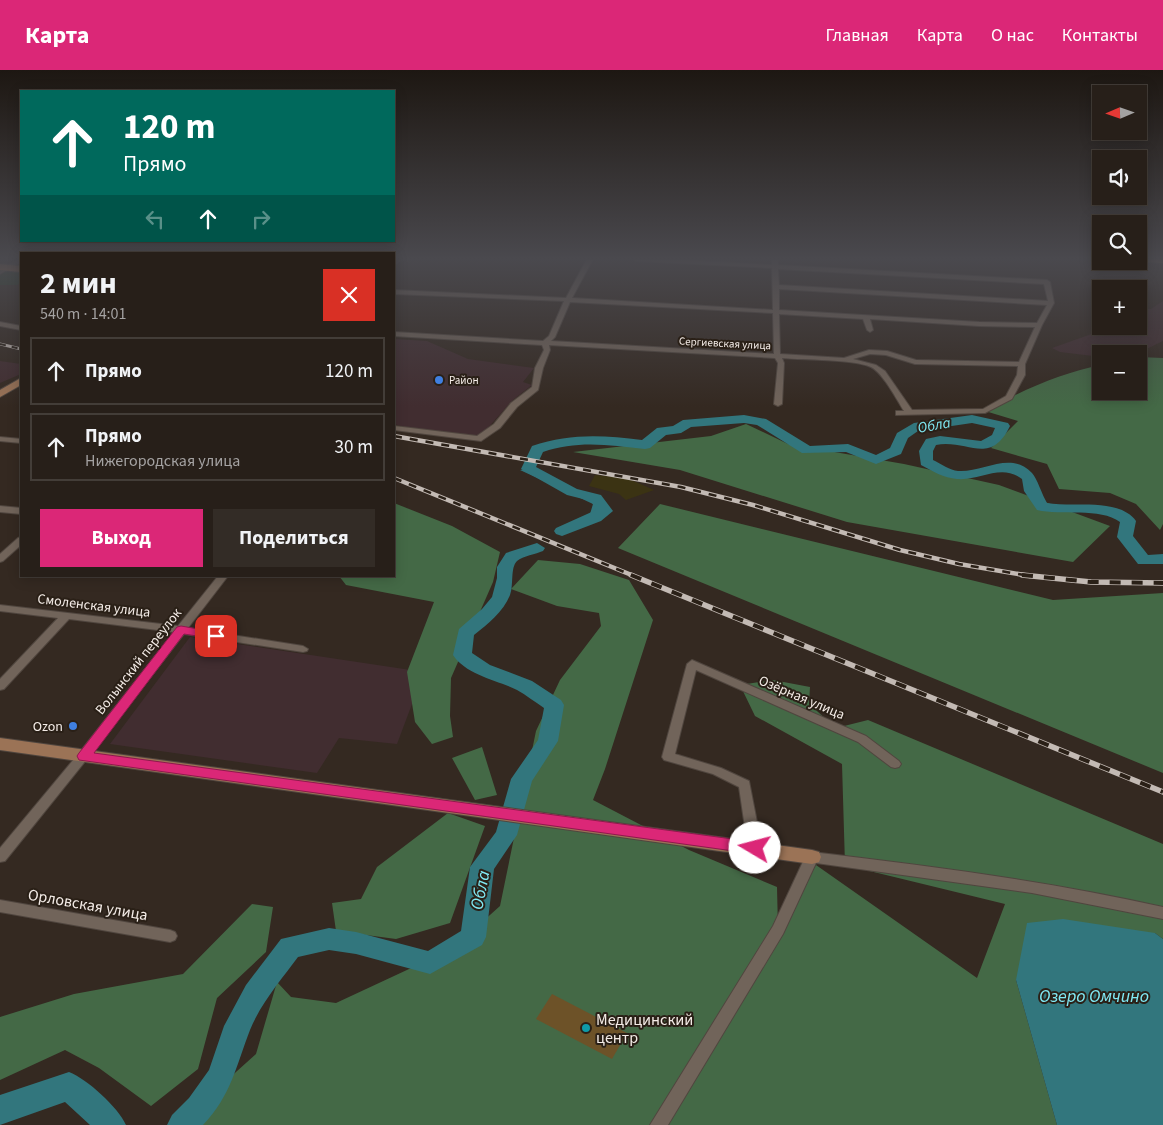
<!DOCTYPE html>
<html lang="ru">
<meta charset="utf-8">
<style>
body{margin:0;font-family:"Source Sans 3",sans-serif;background:#332c26;color:#f1f3f6;height:100vh;display:flex;flex-direction:column;font-size:19px;white-space:nowrap}
*{box-sizing:border-box;margin:0}
p{font-size:16px;color:#a4a2a2}
.icon{flex:none;width:28px;height:28px;fill:none;stroke:currentColor;stroke-width:2;stroke-linecap:round;stroke-linejoin:round}
.map{position:relative;flex:1;overflow:hidden}
.details{position:absolute;left:20px;top:182px;width:375px;height:325px;display:flex;flex-direction:column;background:#271f19;border-radius:0px;box-shadow:0 2px 12px #0003,0 0 0 1px #433d38}
.details>*{flex:none}
.guide{position:absolute;left:20px;top:20px;width:375px;height:152px;border-radius:0px;box-shadow:0 2px 12px #0003,0 0 0 1px #433d38;background:#00695c;color:#fff;overflow:hidden}
.needle{width:32px;rotate:268deg}
.tools{position:absolute;left:1092px;top:15px;display:grid;gap:10px}
.tools a{display:grid;place-items:center;width:55px;height:55px;border-radius:0px;background:#271f19;box-shadow:0 2px 12px #0003,0 0 0 1px #433d38;font-size:25px}
.pin{position:absolute;display:grid;place-items:center;width:42px;height:42px;color:#fff;margin:-21px;border-radius:10px;box-shadow:0 2px 8px #0006}
.me{position:absolute;width:55px;margin:-28px;rotate:278deg;stroke-linejoin:round;filter:drop-shadow(0 0 4px #0008)}
.turn{display:flex;align-items:center;gap:18px;height:105px;padding:0 20px;font-size:22px}
.turn .icon{width:65px;height:65px;stroke-width:2.5}
.turn b{display:block;font-size:35px;line-height:42px}
.lanes{display:flex;align-items:center;height:48px;padding:0 20px;background:#0003;justify-content:center;gap:25px;direction:ltr}
.lanes .off{opacity:.35}
.round{display:grid;place-items:center;flex:none;width:52px;height:52px;border-radius:0px;background:#332c26}
.head{display:flex;align-items:center;justify-content:space-between;height:85px;padding:0 20px}
h1{font-size:30px;font-weight:700;line-height:38px}
.button{display:flex;gap:10px;margin-top:auto;padding:10px 20px}
.button a{flex:1;height:58px;border-radius:0px;background:#db2777;color:#fff;font-size:20px;font-weight:700;line-height:58px;text-align:center}
.button a+a{background:#332c26;color:#f1f3f6}
ul{padding:0;list-style:none}
li{display:flex;align-items:center;gap:15px;height:68px;margin:0 10px 8px;padding:0 10px;border:2px solid #433d38;border-radius:0px}
li div{flex:1}
li b{display:block;font-size:19px}
li em{font-style:normal}
header{display:flex;align-items:center;gap:30px;box-sizing:border-box;height:70px;padding:0 25px;background:#db2777;color:#fff}
header strong{font-size:24px}
nav{display:flex;gap:28px;margin-inline-start:auto;font-size:18px}
.map>svg:first-child{display:block}
.industrial{fill:#412d30}
.green{fill:#253d26}
.forest{fill:#446946}
.sand{fill:#3b3313}
.water{fill:#32767d}
.lines{fill:none;stroke-linecap:round;stroke-linejoin:round}
.river{fill:#32767d;fill-rule:evenodd}
.building{fill:#6d5228}
.street-casing{stroke:#50463f;stroke-width:2}
.secondary-casing{stroke:#50463f;stroke-width:2}
.primary-casing{stroke:#50463f;stroke-width:2}
.street{fill:#71645a;fill-rule:evenodd}
.secondary{fill:#9b7356;fill-rule:evenodd}
.primary{fill:#c48251;fill-rule:evenodd}
.rail-far2-casing{stroke:#c3bab4;stroke-width:3}
.rail-far1-casing{stroke:#c3bab4;stroke-width:4.5}
.rail-casing{stroke:#c3bab4;stroke-width:5.5}
.rail-far2{stroke:#2a2017;stroke-width:2;stroke-dasharray:6;stroke-linecap:butt}
.rail-far1{stroke:#2a2017;stroke-width:2.5;stroke-dasharray:8;stroke-linecap:butt}
.rail{stroke:#2a2017;stroke-width:4;stroke-dasharray:11;stroke-linecap:butt}
.route{fill:#db2777;stroke:#8e194d}
.shop-dot{fill:#3f7fe0;stroke:#2a2017;stroke-width:2}
.culture-dot{fill:#0f9aa8;stroke:#2a2017;stroke-width:2}
.labels{text-anchor:middle;stroke-width:4;stroke-linejoin:round;paint-order:stroke}
.far-street-label{font-size:11px;fill:#f4ece7;stroke:#2a2017}
.far-poi-label{font-size:11px;fill:#f4ece7;stroke:#2a2017;text-anchor:start}
.street-label{font-size:14px;fill:#f4ece7;stroke:#2a2017}
.poi-label{font-size:14px;fill:#f4ece7;stroke:#2a2017;text-anchor:end}
.water-label{font-size:15px;font-style:italic;fill:#81eaf5;stroke:#2a2017}
.near-street-label{font-size:16px;fill:#f4ece7;stroke:#2a2017}
.near-poi-label{font-size:16px;fill:#f4ece7;stroke:#2a2017;text-anchor:start}
.near-water-label{font-size:18px;font-style:italic;fill:#81eaf5;stroke:#2a2017}
</style>
<header>
<strong>Карта</strong>
<nav><a>Главная</a><a>Карта</a><a>О нас</a><a>Контакты</a></nav>
</header>
<div class="map">
<svg width="1163" height="1055" viewBox="0 0 1163 1055">
<rect width="100%" height="100%" fill="#342921"/>
<path class="industrial" d="M1163 231V271L1136 284H1101V287L1060 282 1052 278 1114 256H1139V239H1151Z
M394 269 427 271 468 289 534 298 523 312 532 315 513 330 478 369 429 364 394 354Z
M0 291 21 294V304L0 313Z
M190 567 424 602 397 674 339 668 317 703 110 674Z"/>
<path class="green" d="M5 201 21 202V212L17 215H0V204Z"/>
<path class="forest" d="M1139 287 1163 288V454L1160 460 1136 434 1110 423 1059 419 1047 394 991 378 1018 351 985 341C1018 322 1063 302 1101 295V321H1139Z
M746 354 788 374 904 394 999 415 1110 456 1073 492 847 452 680 400 573 382 711 366Z
M394 433 452 456 500 482 493 512 451 608 450 646 453 667 432 674 415 652 407 602 434 532 346 515 339 506H394Z
M660 434 1053 530 1163 523V703L618 478Z
M538 490 580 494 629 510 653 550 605 699 593 730 689 780 777 817 778 859 816 795 977 908 1005 834 845 795 842 694 755 646 740 615 773 610 810 617 809 634 836 658 868 650 1163 774V869L1155 863 1016 910 1057 1055H177L256 984 277 912 291 927 336 933 452 879 500 836 536 661 560 610 601 556 599 543 557 536 511 519Z
M482 677 497 725 475 730 452 688Z
M448 743 485 756 450 853 396 869 336 861 332 833 361 829 377 797Z
M252 834 273 837 266 882 217 928 198 999 151 1036 99 998 65 980 0 1010V947L74 924 183 904Z"/>
<path class="sand" d="M595 405 627 408 654 420 626 430 619 424 589 416Z"/>
<path class="water" d="M528 399 572 422 596 428 605 441 595 448 562 461 561 458 590 444 593 434 520 400Z
M1063 849 1155 863 1163 869V1055H1057L1016 910 1027 853Z"/>
<g class="lines">
<path class="river" d="M744 345 766 349 810 376 848 374 876 385 890 378 897 363 914 353 972 345 1008 353 1010 356C990 397 968 369 936 375L933 381V390C941 394 950 400 958 401 982 403 1011 380 1032 403 1037 408 1042 425 1047 433 1072 438 1119 427 1136 451L1133 466 1148 485 1163 484V494H1138L1117 467 1120 452C1100 437 1061 446 1037 440L1024 421 1022 409C1001 393 980 411 957 409 944 408 932 401 921 395L919 381 926 369 940 366 981 371 992 365 995 358 972 353 918 361 908 368 901 384 876 394 846 382 802 383 757 355 744 353 691 357 681 363 666 365 650 378 645 379C610 375 577 370 543 382L536 397 577 419 601 425 613 441 601 451 562 466 556 464 554 461 556 458 596 440 591 431 567 425 521 399 532 376C570 363 603 365 642 370L657 358 673 356 683 350Z
M537 473 545 478 543 481C536 484 523 486 517 491 510 498 514 515 510 525 503 542 488 554 474 565L472 583 490 595 532 611 561 630 564 635 558 671 532 711 517 765 494 799 486 867 482 875 430 904 356 884 329 880 298 887C281 910 261 933 250 960 236 996 231 1026 203 1055H167L172 1045 189 1028 209 1000 224 956 246 915 281 869 329 858 356 862 428 881 461 861 470 797 496 762 511 709 538 670 544 638C535 632 526 625 517 620 497 610 466 605 453 585L459 559 482 539 492 527 497 508V497L506 483Z
M69 1002C87 1009 118 1037 126 1055H90L65 1032 0 1055V1025Z"/>
</g>
<path class="building" d="M552 924 627 963 612 989 536 949Z"/>
<g class="lines">
<defs>
<path id="street" d="M19 189H21V192L0 204V200Z
M395 189H401L394 196V191Z
M587 189H593L572 228 773 240 772 198 636 191 633 189H663L772 195V189H778V195L1047 210 1050 212 1054 233 1042 255 1025 294V305L1012 329 985 343 896 345V341H904C897 330 883 303 871 297 852 289 804 290 782 288L784 293 782 334 778 336 774 334 778 293 775 288 549 275 550 280 543 298 538 320 517 337 500 358 481 371 394 360V356L477 366 494 354 511 333 532 317 535 298 544 280 542 275 394 266V262L543 271 549 266 564 231 394 224V220L566 228ZM778 199 1044 214 1048 231 779 215ZM779 219 1047 235 1037 253 979 252 779 240ZM570 232 773 243 774 284 551 271 555 267ZM779 244 863 249 867 260 870 262 873 260 870 249 979 256 1035 257 1019 292 916 290 887 281 869 280 844 288 780 284ZM870 284 886 285 915 294 1018 296 1017 305 1006 326 983 339 912 340 885 301 876 295 853 289Z
M0 252 21 256V260L0 256Z
M0 367 21 369V373L0 371Z
M0 436 21 438V444L0 442Z
M21 467V475L3 491 0 492V484L18 468Z
M218 506H228L188 558 303 576 308 579 307 581 303 582 184 564 87 689 5 791 0 792V778L79 683 174 562 69 549 4 619 0 620V609L58 548 0 541V535L178 556Z
M692 590 866 666 899 691 901 694 899 697 895 698 891 697 858 672 696 600 675 684 721 698 749 711 762 778 760 782 755 783 750 782 748 778 739 717 713 704 664 690 662 687 687 594Z
M812 782C930 796 1047 811 1163 837V849L1032 823 816 793 783 864 668 1055H650L773 856 807 783Z
M0 830 170 860 175 862 177 866 175 870 170 872 0 842Z"/>
<path id="secondary" d="M21 308V315L0 327V320Z
M0 668 812 780 819 782 821 787 819 792 812 794 0 680Z"/>
<path id="primary" d="M1144 189H1163V193L1148 192Z
M0 194 21 196V202L0 200Z"/>
</defs>
<use href="#street" class="street-casing"/>
<use href="#secondary" class="secondary-casing"/>
<use href="#primary" class="primary-casing"/>
<use href="#street" class="street"/>
<use href="#secondary" class="secondary"/>
<use href="#primary" class="primary"/>
<defs>
<path id="rail-far2" d="M0 274 21 279"/>
<path id="rail-far1" d="M394 366 681 417 753 435 900 480 959 494 1030 506
M394 408 634 506"/>
<path id="rail" d="M631 505 1163 722
M1022 505 1091 512 1163 513"/>
</defs>
<use href="#rail-far2" class="rail-far2-casing"/>
<use href="#rail-far1" class="rail-far1-casing"/>
<use href="#rail" class="rail-casing"/>
<use href="#rail-far2" class="rail-far2"/>
<use href="#rail-far1" class="rail-far1"/>
<use href="#rail" class="rail"/>
</g>
<linearGradient id="sky" x2="0" y2="1"><stop stop-color="#1d1712"/><stop offset="0.56" stop-color="#4a494e"/><stop offset="1" stop-color="#4a494e" stop-opacity="0"/></linearGradient>
<rect width="1163" height="337" fill="url(#sky)"/>
<path class="route" d="M181 556 216 562 222 566 216 569 184 564 94 683 755 772 761 774 763 778 761 783 755 784 79 690 77 686 79 683 177 557Z"/>
<g class="shop-dot">
<circle cx="439" cy="310" r="5"/>
<circle cx="73" cy="656" r="5"/>
</g>
<circle class="culture-dot" cx="586" cy="958" r="5"/>
<g class="labels">
<g class="far-street-label">
<text transform="translate(725 273) rotate(3)" y="4">Сергиевская улица</text>
</g>
<g class="far-poi-label">
<text x="449" y="314">Район</text>
</g>
<g class="street-label">
<text transform="translate(94 535) rotate(7)" y="5">Смоленская улица</text>
<text transform="translate(138 591) rotate(-52)" y="5">Волынский переулок</text>
<text transform="translate(802 627) rotate(23)" y="5">Озёрная улица</text>
</g>
<g class="poi-label">
<text x="63" y="661">Ozon</text>
</g>
<g class="water-label">
<text transform="translate(934 355) rotate(-10)" y="5">Обла</text>
</g>
<g class="near-street-label">
<text transform="translate(88 834) rotate(10)" y="6">Орловская улица</text>
</g>
<g class="near-poi-label">
<text x="596" y="955">Медицинский<tspan x="596" dy="18">центр</tspan></text>
</g>
<g class="near-water-label">
<text transform="translate(480 820) rotate(-79)" y="6">Обла</text>
<text x="1094" y="932">Озеро Омчино</text>
</g>
</g>
</svg>
<div class="tools">
<a><svg class="needle" viewBox="-14 -14 28 28"><path d="M0-13l5 13h-10z" fill="#e53935"/><path d="M0 13l5-13h-10z" fill="#a4a2a2"/></svg></a>
<a><svg class="icon" aria-label="sound" viewBox="0 0 24 24"><path d="M4 9h4l5-4v14l-5-4H4zM17 9q2 3 0 6"/></svg></a>
<a><svg class="icon" aria-label="search" viewBox="0 0 24 24"><circle cx="10" cy="10" r="6"/><path d="M15 15l6 6"/></svg></a>
<a>+</a>
<a>−</a>
</div>
<div class="pin" style="left:216px;top:566px;background:#d93025"><svg class="icon" aria-label="arrive" viewBox="0 0 24 24"><path d="M6 21V4h12l-3 4 3 4H6"/></svg></div>
<svg class="me" style="left:755px;top:778px" viewBox="-20 -20 40 40"><circle r="19" fill="#fff"/><path d="M0-13L10 11 0 6-10 11z" fill="#db2777"/></svg>
<div class="guide">
<div class="turn"><svg class="icon" aria-label="ahead" viewBox="0 0 24 24"><path d="M12 20V5M6 11l6-6 6 6"/></svg><div><b>120 m</b>Прямо</div></div>
<div class="lanes"><svg class="icon off" aria-label="left" viewBox="0 0 24 24"><path d="M17 20v-9H6M10 6l-5 5 5 5"/></svg><svg class="icon" aria-label="ahead" viewBox="0 0 24 24"><path d="M12 20V5M6 11l6-6 6 6"/></svg><svg class="icon off" aria-label="right" viewBox="0 0 24 24"><path d="M7 20v-9h11M14 6l5 5-5 5"/></svg></div>
</div>
<section class="details">
<div class="head"><div><h1>2 мин</h1><p>540 m · 14:01</p></div><a class="round" style="background:#d93025;color:#fff"><svg class="icon" aria-label="close" viewBox="0 0 24 24"><path d="M6 6l12 12M18 6L6 18"/></svg></a></div>
<ul>
<li><svg class="icon" aria-label="ahead" viewBox="0 0 24 24"><path d="M12 20V5M6 11l6-6 6 6"/></svg><div><b>Прямо</b></div><em>120 m</em></li>
<li><svg class="icon" aria-label="ahead" viewBox="0 0 24 24"><path d="M12 20V5M6 11l6-6 6 6"/></svg><div><b>Прямо</b><p>Нижегородская улица</p></div><em>30 m</em></li>
</ul>
<div class="button"><a>Выход</a><a>Поделиться</a></div>
</section>
</div>
